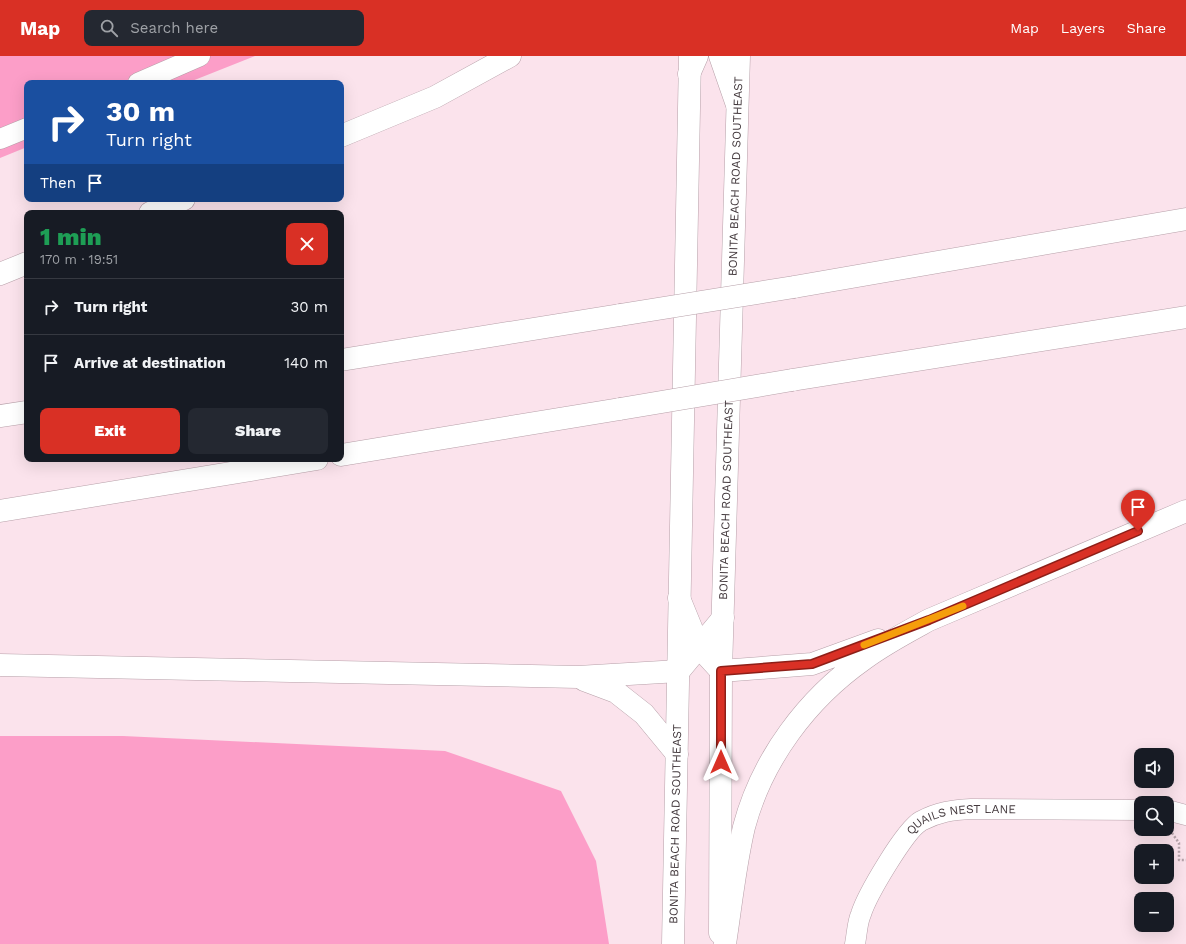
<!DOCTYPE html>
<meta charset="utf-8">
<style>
body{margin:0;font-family:"Work Sans",sans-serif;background:#242831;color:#f1f3f6;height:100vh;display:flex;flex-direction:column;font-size:15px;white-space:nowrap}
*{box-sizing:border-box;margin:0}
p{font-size:13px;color:#9ea1a6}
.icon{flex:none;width:22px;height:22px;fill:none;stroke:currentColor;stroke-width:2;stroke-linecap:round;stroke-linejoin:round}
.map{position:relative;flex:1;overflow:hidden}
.panel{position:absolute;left:24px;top:154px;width:320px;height:252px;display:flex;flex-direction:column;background:#171b24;border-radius:8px;box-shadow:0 4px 16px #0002}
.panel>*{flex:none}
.top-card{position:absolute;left:24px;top:24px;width:320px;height:122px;border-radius:8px;box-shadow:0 4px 16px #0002;background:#1a4fa0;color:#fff;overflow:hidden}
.controls{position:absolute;left:1134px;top:692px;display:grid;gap:8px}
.controls a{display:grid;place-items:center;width:40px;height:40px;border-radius:8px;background:#171b24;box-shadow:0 4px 16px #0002;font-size:20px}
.pin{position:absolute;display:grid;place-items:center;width:34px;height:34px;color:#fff;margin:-41px -17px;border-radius:50% 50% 50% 0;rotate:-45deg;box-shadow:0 0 4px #0007}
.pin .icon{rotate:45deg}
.me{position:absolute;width:44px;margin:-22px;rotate:0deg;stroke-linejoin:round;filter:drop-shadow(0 0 3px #0008)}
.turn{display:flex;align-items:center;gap:14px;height:84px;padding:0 16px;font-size:18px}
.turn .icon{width:52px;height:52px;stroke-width:2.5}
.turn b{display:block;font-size:28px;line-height:34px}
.then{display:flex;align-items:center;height:38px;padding:0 16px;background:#0003;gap:8px;font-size:15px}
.round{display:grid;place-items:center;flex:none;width:42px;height:42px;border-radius:8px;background:#242831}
.head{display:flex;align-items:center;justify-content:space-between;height:68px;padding:0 16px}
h1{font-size:24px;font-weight:800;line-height:30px;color:#1e9e55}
.primary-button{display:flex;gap:8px;margin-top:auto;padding:8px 16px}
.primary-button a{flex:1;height:46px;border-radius:8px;background:#d93025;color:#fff;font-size:16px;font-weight:800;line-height:46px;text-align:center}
.primary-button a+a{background:#242831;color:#f1f3f6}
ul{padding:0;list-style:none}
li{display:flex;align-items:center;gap:12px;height:56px;padding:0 16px;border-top:1px solid #363941}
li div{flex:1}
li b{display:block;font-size:15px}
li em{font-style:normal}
header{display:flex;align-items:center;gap:24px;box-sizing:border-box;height:56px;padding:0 20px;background:#d93025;color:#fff}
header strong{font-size:19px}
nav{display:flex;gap:22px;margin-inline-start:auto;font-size:14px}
.search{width:280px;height:36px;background:#242831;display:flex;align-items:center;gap:10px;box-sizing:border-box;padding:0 14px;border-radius:8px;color:#9ea1a6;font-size:15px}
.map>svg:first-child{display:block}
.green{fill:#fc9ec8}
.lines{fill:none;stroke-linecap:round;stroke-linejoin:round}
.minor-casing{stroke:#b7a0a9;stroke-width:21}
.major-casing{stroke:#b7a0a9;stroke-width:23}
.highway-casing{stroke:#b7a0a9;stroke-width:23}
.path{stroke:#b6a3aa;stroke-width:2.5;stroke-dasharray:2 2;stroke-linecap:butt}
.minor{stroke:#fff;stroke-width:20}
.major{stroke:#fff;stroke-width:22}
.highway{stroke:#fff;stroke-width:22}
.highway-bridge-casing{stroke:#b7a0a9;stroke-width:23;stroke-linecap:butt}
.highway-bridge{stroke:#fff;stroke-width:22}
.route-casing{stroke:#8d1f18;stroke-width:10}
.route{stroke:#d93025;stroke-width:7}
.slow{stroke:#f59e0b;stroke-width:7}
.labels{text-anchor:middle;stroke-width:3;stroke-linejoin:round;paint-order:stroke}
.street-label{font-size:12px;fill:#43393d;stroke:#fbe3ec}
</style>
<header>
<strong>Map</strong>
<div class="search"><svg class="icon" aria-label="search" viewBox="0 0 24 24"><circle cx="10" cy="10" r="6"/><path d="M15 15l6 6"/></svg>Search here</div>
<nav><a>Map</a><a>Layers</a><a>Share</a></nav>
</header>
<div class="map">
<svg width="1186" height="888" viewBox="0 0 1186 888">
<rect width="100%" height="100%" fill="#fbe3ec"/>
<path class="green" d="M0 0H255L187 27H27V91L0 102Z
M0 680H123L445 695 561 735 596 805 609 888H0Z"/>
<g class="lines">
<defs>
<g id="minor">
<path d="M138 27 200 0"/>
<path d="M0 83 27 72"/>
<path d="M1167 754 1186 759"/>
<path id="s1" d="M855 888C857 878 857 867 861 858 867 839 905 774 921 765 938 756 952 754 971 753L1141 754"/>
</g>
<g id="major">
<path id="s2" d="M720 877 721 615 739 0"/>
<path id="s3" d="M673 888 690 0"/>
</g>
<path id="highway" d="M720 0 737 49
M689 18 697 0
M341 80 435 41 510 0
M150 157 184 143
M0 218 27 207
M794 231 1186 163
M341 304 620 259
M792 324 1186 261
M0 360 27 356
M341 399 620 353
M0 455 317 403
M679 542 699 591 721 615 812 608 878 584
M0 609 578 621 679 615 723 562
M584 624 616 636 644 658 677 698
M725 888C731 849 735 809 744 771 762 703 807 643 864 603 884 588 907 576 929 564L1186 455"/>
</defs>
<use href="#minor" class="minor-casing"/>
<use href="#major" class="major-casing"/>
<use href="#highway" class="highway-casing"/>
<path class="path" d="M1148 774H1161
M1172 777 1179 787V804H1186"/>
<use href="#minor" class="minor"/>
<use href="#major" class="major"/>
<use href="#highway" class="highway"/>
<defs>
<path id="highway-bridge" d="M620 259 794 231
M620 353 792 324"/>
</defs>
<use href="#highway-bridge" class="highway-bridge-casing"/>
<use href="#highway-bridge" class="highway-bridge"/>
</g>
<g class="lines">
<defs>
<path id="route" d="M721 706V615L812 608 929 564 1138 475"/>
</defs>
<use href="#route" class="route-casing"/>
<use href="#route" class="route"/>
<path class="slow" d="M864 589 963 550"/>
</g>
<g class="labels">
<g class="street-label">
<text dy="4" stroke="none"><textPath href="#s2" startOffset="757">BONITA BEACH ROAD SOUTHEAST</textPath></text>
<text dy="4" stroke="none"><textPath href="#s2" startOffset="433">BONITA BEACH ROAD SOUTHEAST</textPath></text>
<text dy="4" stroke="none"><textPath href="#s1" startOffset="182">QUAILS NEST LANE</textPath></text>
<text dy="4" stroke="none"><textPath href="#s3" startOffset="120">BONITA BEACH ROAD SOUTHEAST</textPath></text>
</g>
</g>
</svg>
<div class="controls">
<a><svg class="icon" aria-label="sound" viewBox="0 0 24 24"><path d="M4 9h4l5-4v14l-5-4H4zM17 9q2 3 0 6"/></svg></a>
<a><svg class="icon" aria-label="search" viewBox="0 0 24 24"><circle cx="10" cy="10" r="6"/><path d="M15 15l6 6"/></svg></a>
<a>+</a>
<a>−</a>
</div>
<div class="pin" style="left:1138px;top:475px;background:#d93025"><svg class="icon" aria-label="arrive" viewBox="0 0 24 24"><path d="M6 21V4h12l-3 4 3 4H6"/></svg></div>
<svg class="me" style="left:721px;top:706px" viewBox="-20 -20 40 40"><path d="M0-17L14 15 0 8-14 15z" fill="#d93025" stroke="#fff" stroke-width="4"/></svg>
<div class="top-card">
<div class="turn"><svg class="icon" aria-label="right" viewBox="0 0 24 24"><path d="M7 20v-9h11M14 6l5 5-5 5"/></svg><div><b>30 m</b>Turn right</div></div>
<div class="then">Then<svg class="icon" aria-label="arrive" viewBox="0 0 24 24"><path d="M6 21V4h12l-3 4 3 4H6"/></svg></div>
</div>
<section class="panel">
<div class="head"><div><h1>1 min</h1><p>170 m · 19:51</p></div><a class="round" style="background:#d93025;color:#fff"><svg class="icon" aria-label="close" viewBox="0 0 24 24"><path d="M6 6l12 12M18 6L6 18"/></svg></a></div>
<ul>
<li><svg class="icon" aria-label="right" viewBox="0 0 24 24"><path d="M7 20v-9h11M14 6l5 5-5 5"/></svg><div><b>Turn right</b></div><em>30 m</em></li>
<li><svg class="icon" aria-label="arrive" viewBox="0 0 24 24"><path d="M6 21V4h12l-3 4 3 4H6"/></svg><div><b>Arrive at destination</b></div><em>140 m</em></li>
</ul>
<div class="primary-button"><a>Exit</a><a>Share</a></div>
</section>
</div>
